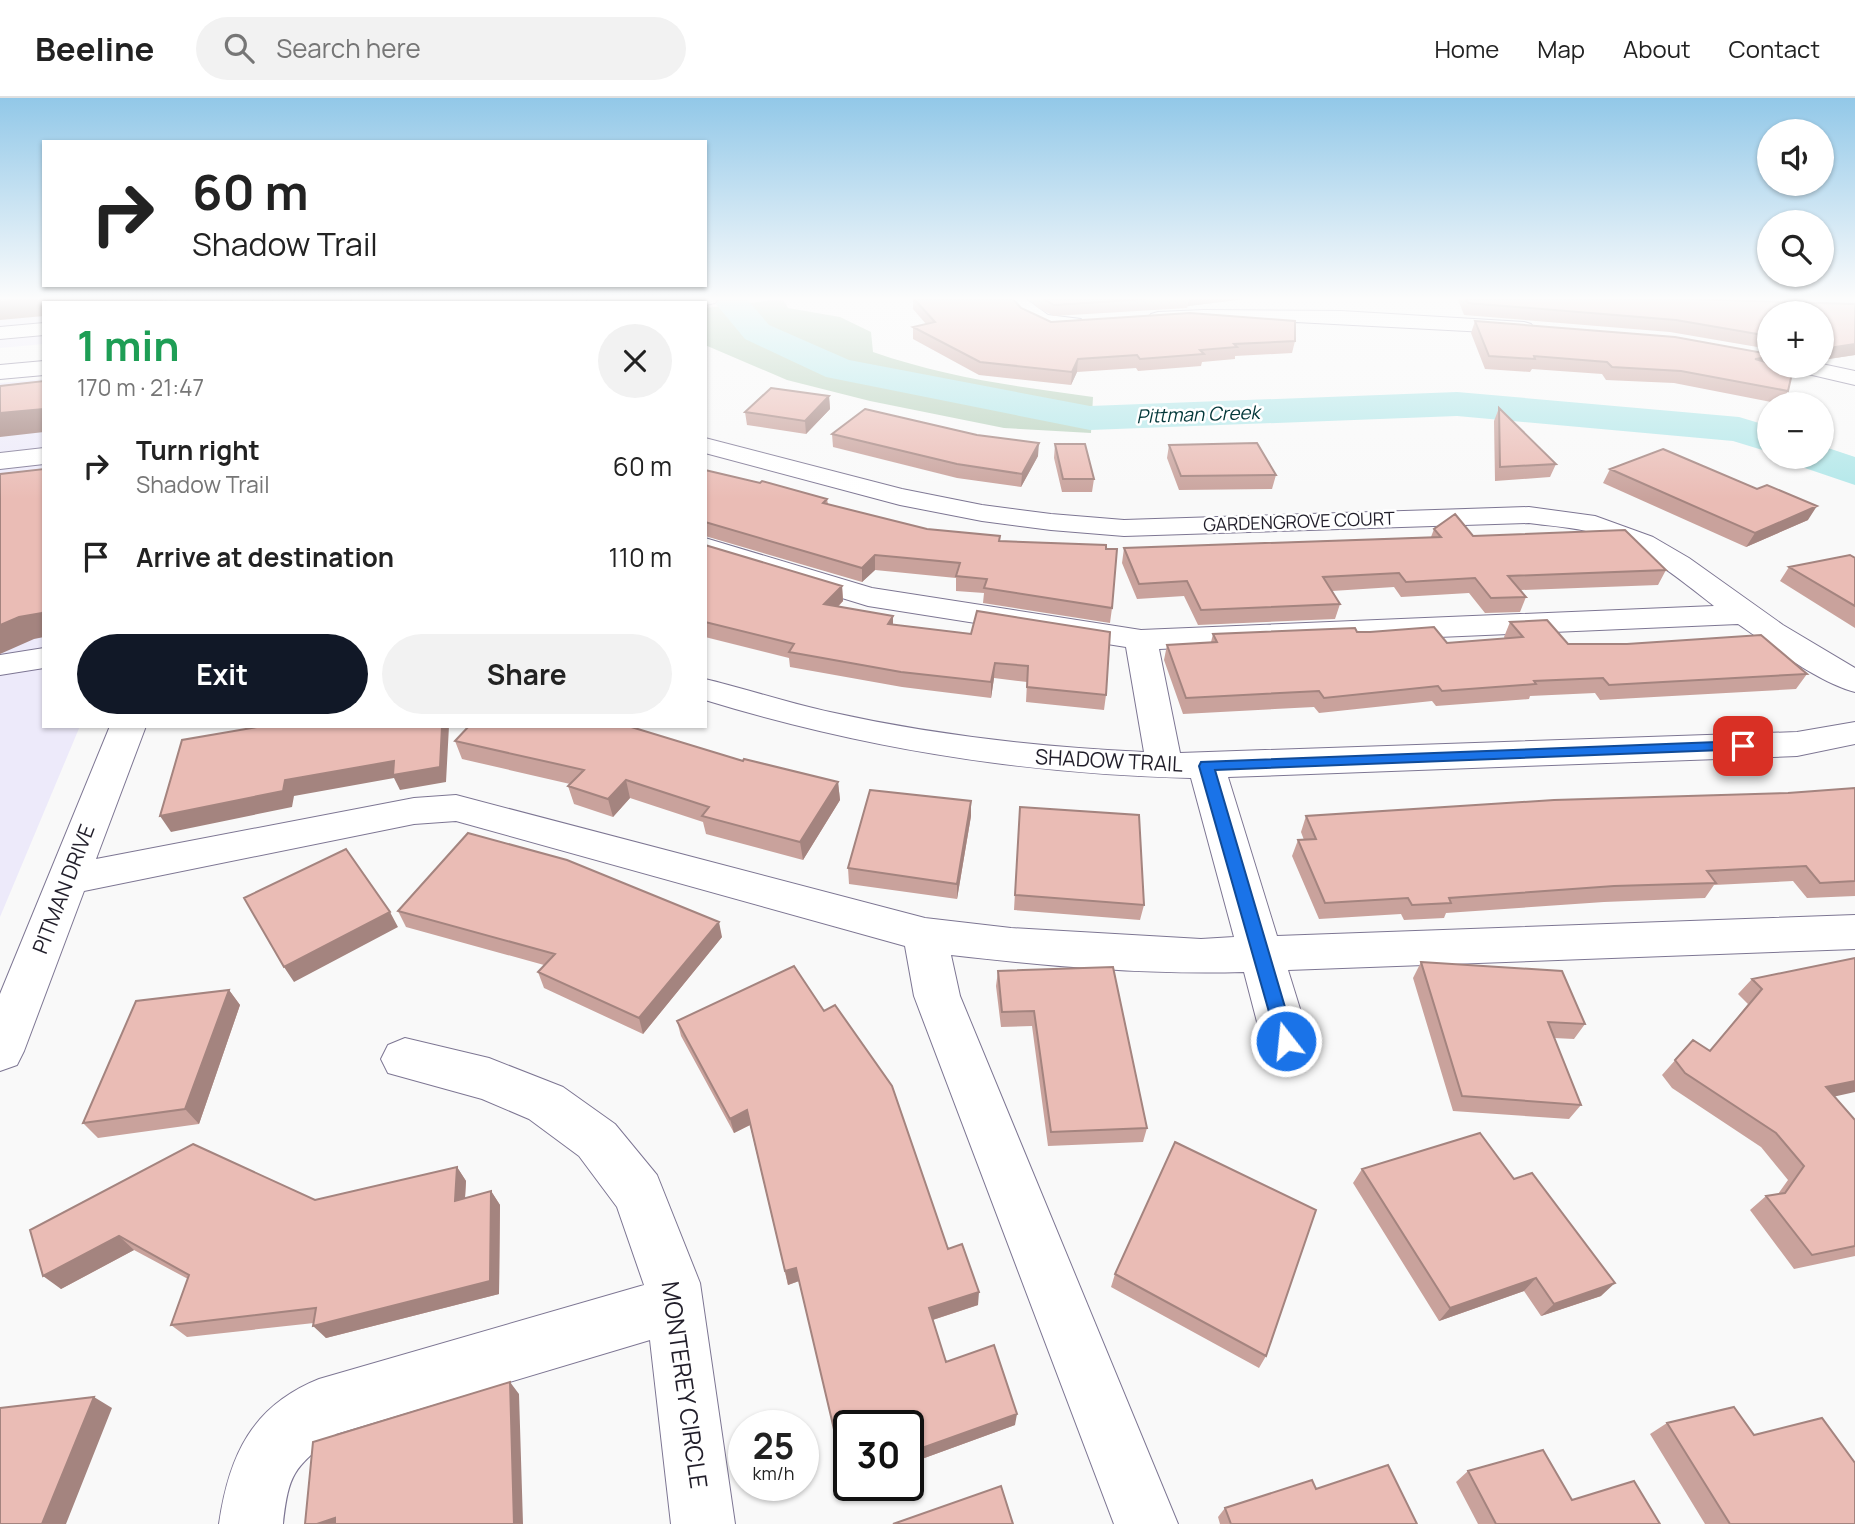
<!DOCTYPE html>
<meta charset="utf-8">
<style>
body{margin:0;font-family:Manrope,sans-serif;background:#f2f2f2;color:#222;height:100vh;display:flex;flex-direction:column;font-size:26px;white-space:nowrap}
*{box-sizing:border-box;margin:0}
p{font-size:23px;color:#767676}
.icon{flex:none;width:38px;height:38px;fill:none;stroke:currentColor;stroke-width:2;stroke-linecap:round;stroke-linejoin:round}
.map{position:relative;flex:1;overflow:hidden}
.details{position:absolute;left:42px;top:203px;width:665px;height:427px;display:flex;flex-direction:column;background:#fff;border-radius:0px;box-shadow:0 2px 5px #0004}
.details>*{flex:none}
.hud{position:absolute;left:42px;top:42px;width:665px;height:147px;border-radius:0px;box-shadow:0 2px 5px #0004;background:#fff;color:#222;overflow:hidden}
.tools{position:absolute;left:1757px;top:21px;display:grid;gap:14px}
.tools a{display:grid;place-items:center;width:77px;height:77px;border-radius:50%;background:#fff;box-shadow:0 2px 5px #0004;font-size:35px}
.speed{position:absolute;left:728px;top:1312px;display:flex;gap:14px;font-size:35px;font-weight:700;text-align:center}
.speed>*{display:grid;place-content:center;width:91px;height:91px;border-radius:50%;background:#fff;box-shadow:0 2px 5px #0004;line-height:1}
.speed small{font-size:18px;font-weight:400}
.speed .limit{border:4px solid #111;border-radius:10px;background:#fff;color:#111}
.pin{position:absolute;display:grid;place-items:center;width:60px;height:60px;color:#fff;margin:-30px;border-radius:14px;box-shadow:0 4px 10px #0006}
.me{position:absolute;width:77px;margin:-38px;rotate:344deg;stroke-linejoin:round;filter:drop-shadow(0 0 5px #0008)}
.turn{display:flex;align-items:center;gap:24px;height:147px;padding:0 35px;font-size:32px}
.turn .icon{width:91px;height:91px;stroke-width:2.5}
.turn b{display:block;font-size:49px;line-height:60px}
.round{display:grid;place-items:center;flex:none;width:74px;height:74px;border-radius:37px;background:#f2f2f2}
.overview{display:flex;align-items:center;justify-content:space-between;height:119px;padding:0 35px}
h1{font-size:42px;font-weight:700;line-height:52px;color:#1e9e55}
.primary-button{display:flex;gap:14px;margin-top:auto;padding:14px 35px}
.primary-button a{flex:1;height:80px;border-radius:42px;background:#111827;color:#fff;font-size:28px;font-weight:700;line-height:80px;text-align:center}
.primary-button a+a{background:#f2f2f2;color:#222}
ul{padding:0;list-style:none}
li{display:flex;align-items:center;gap:21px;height:91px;padding:0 35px}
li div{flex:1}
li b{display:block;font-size:26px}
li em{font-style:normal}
header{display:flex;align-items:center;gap:42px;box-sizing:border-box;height:98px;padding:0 35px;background:#fff;border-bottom:2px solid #e0e0e0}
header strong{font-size:33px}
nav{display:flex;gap:38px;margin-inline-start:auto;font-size:24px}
.search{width:490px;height:63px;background:#f2f2f2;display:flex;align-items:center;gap:18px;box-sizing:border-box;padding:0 24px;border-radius:38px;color:#767676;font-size:26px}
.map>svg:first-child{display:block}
.built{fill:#edeafa}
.green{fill:#b8d2bd}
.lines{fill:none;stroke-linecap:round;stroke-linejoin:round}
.river{fill:#b1e7e9;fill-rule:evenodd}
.minor-casing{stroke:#7d7693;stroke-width:2}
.major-casing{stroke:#7d7693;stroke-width:2}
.minor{fill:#fff;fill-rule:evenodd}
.major{fill:#fff;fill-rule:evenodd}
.wall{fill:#c9a29c}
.shaded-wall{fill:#a4847f}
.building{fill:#eabcb5;stroke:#a4847f;stroke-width:2}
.route{fill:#1a73e8;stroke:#114b97;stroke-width:2}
.labels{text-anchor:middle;stroke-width:5;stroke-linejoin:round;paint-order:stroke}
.far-street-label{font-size:18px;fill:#211e2a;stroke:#fff}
.far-water-label{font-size:19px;font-style:italic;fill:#023739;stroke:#fff}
.street-label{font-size:21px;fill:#211e2a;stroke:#fff}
.near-street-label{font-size:24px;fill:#211e2a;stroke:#fff}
</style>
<header>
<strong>Beeline</strong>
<div class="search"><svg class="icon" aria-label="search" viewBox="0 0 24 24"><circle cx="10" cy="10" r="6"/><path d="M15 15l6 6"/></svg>Search here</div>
<nav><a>Home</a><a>Map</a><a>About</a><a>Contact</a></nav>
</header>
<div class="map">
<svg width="1855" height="1426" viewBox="0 0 1855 1426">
<rect width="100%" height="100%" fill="#f9f9f9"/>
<path class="built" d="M0 201H504L466 205H44V246L0 250Z
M44 281V628H80L0 819V285Z"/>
<path class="green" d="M783 201 788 210 840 219 871 234 873 254C948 280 1015 288 1093 299L1091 335 1004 330 870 303 787 282 705 247V210Z"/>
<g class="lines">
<path class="river" d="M720 201H747L769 227 849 262 1090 308 1457 294 1739 319 1769 328V354L1733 343 1457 318 1090 332 826 279 745 241 716 206Z
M1822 348 1855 359V387L1799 368 1793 359H1822Z"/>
<defs>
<path id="minor" d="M167 201H187L185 205H165Z
M233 201H253L251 205H231Z
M274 201H294L292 205H272Z
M353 201H412L409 205H350Z
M1005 201H1026L1048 217 1081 221 1084 225 1081 229C1052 237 1023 225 1005 201Z
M1204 212 1341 213 1524 224 1531 226 1534 230 1531 234 1524 236 1296 224 1158 226 1151 224 1148 220 1151 216 1158 214Z
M44 225V237L0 241V229Z
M1822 266 1855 273V287L1795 273 1792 268Z
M705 340 902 391 982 407 1051 416 1124 422 1529 409 1595 418 1653 439 1689 460 1783 527 1855 570V594C1819 585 1769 547 1738 526L1159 551 1180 655 1797 634 1855 624V646L1797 658 1228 679 1277 838 1855 817V851L1288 872 1310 943 1303 957 1286 963 1269 957 1262 943 1244 874C1147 877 1047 868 951 857L960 898 1178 1426H1114L914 898 905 848 456 723 414 726 84 793 24 953 17 967 0 973V896L110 628H146L96 761 414 700 456 697 925 820 1011 830 1201 841 1234 839 1191 680C1025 676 864 651 705 602V581C747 591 788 605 830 614 933 637 1038 649 1144 654L1126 549 868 508 705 458V440L872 490 1141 532 1714 508C1677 479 1640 448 1594 435 1573 429 1550 428 1529 425L1124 438 1051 432 982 423 900 407 705 355Z
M44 350V366L0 371V355Z
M44 550V570L0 577V557Z
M405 940 489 960 563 989 615 1026 657 1077 700 1185 735 1426H671L650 1242 336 1336C295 1370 289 1372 283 1426H219C229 1357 252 1308 319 1281L644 1187 617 1109 579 1058 529 1021 482 1001 388 975 381 961 388 947Z"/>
<path id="major" d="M533 201H587L584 205H530Z
M666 201H718L715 205 705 207V205H663Z
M44 263V277L0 281V267Z"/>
</defs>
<use href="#minor" class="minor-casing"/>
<use href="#major" class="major-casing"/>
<use href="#minor" class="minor"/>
<use href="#major" class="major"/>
</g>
<path class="wall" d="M913 201H1013L1021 210 1051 224 1295 243 1292 255 1235 258V261L1202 264 1201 268 1138 273 1136 270 1077 274 1071 287 979 277 913 241V229L926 226 913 211Z
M1029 201H1245L1188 208 1187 210 1054 218 1038 210Z
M1458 201H1683L1855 206V257L1822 262V215H1769V251L1670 234 1464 217Z
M1475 223 1769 268H1787H1783L1788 293 1781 306 1674 285 1606 282 1602 276 1532 271 1530 274 1485 271 1471 235Z
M829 298 830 311 806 336 747 327 745 314Z
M1499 310 1556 366 1550 379 1495 383 1494 323Z
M832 336 1038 358 1021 389 957 380 833 349Z
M1055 346 1094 381 1092 394H1062L1054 360Z
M1169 347 1276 377 1272 391 1179 392 1167 360Z
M1610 371 1808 422 1746 449 1603 385Z
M705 372 827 401 828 406 927 431 1000 443 1112 510 1110 525 983 505 984 495 956 493V480L875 472 862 484 705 438Z
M1434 431 1666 472 1658 487 1521 492 1526 499 1520 514 1485 515 1469 495 1401 499 1394 489 1332 493 1340 506 1335 521 1198 527 1184 498 1137 501 1122 465 1124 450 1431 439Z
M705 447 842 488 843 503 838 509 893 527 971 536 1106 597 1104 612 1026 604 1027 584 994 580 991 600 902 589 790 569 789 560 705 539Z
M1855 460V530L1780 483 1789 469Z
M1510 524 1568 546 1807 576 1796 591 1600 602 1595 595 1530 598 1529 601 1436 608 1432 603 1319 615 1314 609 1183 616 1164 562 1167 547 1211 544 1213 536 1357 534 1447 545 1505 541 1504 539Z
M455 643 743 663 838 684 840 702 803 762 706 736 703 724 630 700 613 719 574 706 568 688 570 686 462 661Z
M1855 690V798L1807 800 1793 783 1714 787 1705 800 1604 804 1446 815 1444 820 1404 822 1401 816 1319 821 1292 758 1298 742H1304L1301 734 1306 718 1788 695Z
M971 718 957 801 849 786 848 770Z
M1019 724 1144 807 1140 822 1014 812Z
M398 813 722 839 643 936 544 890 538 874 544 867 406 829Z
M1855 860 1834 999 1855 1022V1158L1794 1171 1750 1112 1766 1098 1778 1096 1788 1082 1761 1049 1672 990 1662 977 1693 942 1710 953 1748 906 1738 896 1752 881Z
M1421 864 1585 926 1574 941 1554 940 1581 1007 1569 1021 1453 1013 1413 880Z
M998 873 1147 1030 1143 1044 1048 1048 1032 928 1001 929 996 888Z
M229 892 240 907 199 1026 98 1040 83 1025Z
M677 923 948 1151 978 1207 933 1222 946 1264 1015 1327 908 1366V1328L847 1388 799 1183 788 1187 750 1027 734 1035 681 938Z
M457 1069 466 1083 465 1100 491 1093 500 1107 499 1196 326 1240 314 1225 187 1239 171 1227 188 1181 134 1152 61 1191 30 1132 315 1102Z
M1362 1071 1601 1198 1541 1218 1524 1193 1439 1223 1353 1085Z
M1115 1176 1266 1258 1259 1270 1111 1189Z
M1667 1325 1754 1337 1855 1426H1705L1650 1336Z
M1468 1373 1572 1402 1660 1426H1478L1456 1384Z
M1316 1391 1417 1426H1220L1218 1419 1225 1410Z"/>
<path class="shaded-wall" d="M30 201H164L163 205H44V218L0 222V204Z
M1189 201H1245L1188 208Z
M1855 246V257L1822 262V251Z
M1769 259V268H1787L1748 274 1755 261Z
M1078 261 1077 274 1071 287 1072 274Z
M829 298 830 311 806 336 805 323Z
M44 311V334L0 339V315Z
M1039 345 1038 358 1021 389 1022 376Z
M1817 408 1808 422 1746 449 1755 435Z
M875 457V472L862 484V470Z
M842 488 843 503 825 521 824 506Z
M44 513V539L34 541 0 556V527L19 519Z
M893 518V533L888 526Z
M995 565 994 580 991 600V584Z
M442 628H449L446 684 400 692 394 680 294 698 292 709 171 734 160 718 285 682Z
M626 682 630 700 613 719 608 701Z
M838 684 840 702 803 762 800 744Z
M971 703V718L957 801V786Z
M390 814 398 829 294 884 284 869Z
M719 824 722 839 643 936 639 920Z
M229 892 240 907 199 1026 185 1011Z
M1855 983V994L1810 1004 1826 989Z
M747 1012 750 1027 734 1035 730 1021Z
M457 1069 466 1083 464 1116 455 1103Z
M491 1093 500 1107 499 1196 326 1240 313 1228Z
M119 1138 134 1152 61 1191 43 1178Z
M796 1170 799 1183 788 1187 785 1173Z
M1536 1180 1524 1193 1439 1223 1450 1210Z
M1615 1185 1601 1198 1541 1218 1554 1206Z
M979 1194 978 1207 929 1223V1210Z
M510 1284 519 1296 523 1426H514Z
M94 1299 112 1310 66 1426H42Z
M1017 1316 1015 1327 908 1366V1355Z
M849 1377V1387L847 1388 845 1378Z
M335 1420 343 1426H317Z"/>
<path class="building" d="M0 201H30L0 204Z
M914 201H1013L1021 210 1051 224 1190 215 1295 223V243L1234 246 1237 249 1200 252 1204 256 1140 261 1137 257 1078 261 1072 274 980 264 913 229 935 224Z
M1044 201H1145L1054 207Z
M1466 201H1683L1855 206V246L1822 251V215H1769V238L1676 222 1468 205Z
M1475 223 1675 239 1769 256V259L1755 261 1769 265V268H1781L1793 271 1788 293 1681 273 1612 269 1607 264 1534 258 1535 261 1489 258Z
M44 283V311L0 315V288Z
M771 290 829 298 805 323 745 314Z
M1499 310 1556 366 1500 369Z
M865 311 977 337 1039 345 1022 376 957 366 832 336Z
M1257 345 1276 377 1181 378 1169 347Z
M1055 346H1085L1094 381H1063Z
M1663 351 1757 391 1767 387 1817 408 1755 435 1610 371Z
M44 371V513L42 515 19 519 0 527V376Z
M705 372 760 385 762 383 827 401 823 405 927 431 1000 438 999 443 1106 447V451H1117L1112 510 984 490 987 481 956 478 960 465 875 457 862 470 705 424Z
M1455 416 1473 438 1625 432 1666 472 1508 478 1526 499 1491 500 1475 480 1406 484 1399 475 1323 479 1340 506 1201 512 1187 483 1139 486 1124 450 1441 439 1434 431Z
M705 447 842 488 824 506 893 518 888 526 971 536 977 513 1110 534 1106 597 1027 589 1028 568 995 565 991 584 901 574 789 554 794 546 705 524Z
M1850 457 1855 460V508L1789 469Z
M1547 522 1568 546H1627L1761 537 1807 576 1609 587 1603 580 1534 583 1536 586 1442 593 1438 588 1324 600 1319 593 1186 600 1167 547 1217 544 1213 536 1355 530 1357 534H1370L1434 529 1447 545 1523 539 1510 524Z
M263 628H442L440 669 393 677 394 663 285 682 283 693 160 718 182 642Z
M469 628H628L743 663 744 661 838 684 800 744 702 718 709 709 626 682 608 701 568 688 584 672 455 643Z
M1855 690V783L1820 785 1806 768 1707 773 1716 785 1614 788 1449 800 1451 805 1412 807 1408 800 1325 805 1298 742 1316 741 1306 718 1554 702 1788 695Z
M870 692 971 703 957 786 848 770Z
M1020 709 1139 717 1144 807 1015 797Z
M468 735 567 762 719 824 639 920 538 874 555 856 398 813Z
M346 751 390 814 284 869 244 800Z
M1855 860V983L1826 989 1855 1022V1148L1812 1157 1766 1098 1785 1095 1804 1068 1776 1035 1685 975 1675 962 1693 942 1710 953 1762 891 1752 881Z
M1421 864 1562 873 1585 926 1548 924 1581 1007 1462 998Z
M794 868 824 913 835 907 892 988 948 1151 962 1146 979 1194 929 1210 946 1264 994 1247 1017 1316 908 1355V1328H849V1377L845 1378 796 1170 785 1173 747 1012 730 1021 677 923Z
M1113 869 1147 1030 1051 1034 1034 913 1002 914 998 873Z
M229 892 185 1011 83 1025 136 903Z
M1480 1035 1514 1081 1532 1075 1615 1185 1554 1206 1536 1180 1450 1210 1362 1071Z
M1175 1044 1316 1112 1266 1258 1115 1176Z
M193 1046 315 1102 457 1069 455 1103 491 1093 490 1183 313 1228 316 1210 171 1227 189 1177 119 1138 43 1178 30 1132Z
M510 1284 514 1426H335V1420L317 1426H305L313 1344Z
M94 1299 42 1426H0V1310Z
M1734 1309 1754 1337 1822 1320 1855 1365V1426H1730L1667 1325Z
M1543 1352 1572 1402 1634 1383 1660 1426H1496L1468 1373Z
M1388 1367 1417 1426H1231L1225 1410 1312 1382 1316 1391Z
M1001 1388 1013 1426H893Z"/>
<linearGradient id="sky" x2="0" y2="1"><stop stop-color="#92c8e8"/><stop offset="0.5" stop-color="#fcfcfc"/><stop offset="1" stop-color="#fcfcfc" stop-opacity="0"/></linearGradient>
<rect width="1855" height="401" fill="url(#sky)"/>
<path class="route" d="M1743 643 1751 648 1748 651 1215 672 1295 943 1293 949 1286 951 1279 949 1199 668 1201 664Z"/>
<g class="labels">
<g class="far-street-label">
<text transform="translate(1299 424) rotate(-2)" y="6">GARDENGROVE COURT</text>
</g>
<g class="far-water-label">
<text transform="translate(1198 316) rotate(-2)" y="7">Pittman Creek</text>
</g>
<g class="street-label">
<text transform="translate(1109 663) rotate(3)" y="7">SHADOW TRAIL</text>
<text transform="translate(64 791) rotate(-69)" y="7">PITMAN DRIVE</text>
</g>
<g class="near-street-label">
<text transform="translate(684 1287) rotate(82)" y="8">MONTEREY CIRCLE</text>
</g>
</g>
</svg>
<div class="tools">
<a><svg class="icon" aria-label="sound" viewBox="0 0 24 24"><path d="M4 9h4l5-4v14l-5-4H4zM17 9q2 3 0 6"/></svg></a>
<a><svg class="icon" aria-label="search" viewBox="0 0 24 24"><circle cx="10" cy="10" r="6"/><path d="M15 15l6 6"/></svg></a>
<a>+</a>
<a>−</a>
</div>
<div class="speed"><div>25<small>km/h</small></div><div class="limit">30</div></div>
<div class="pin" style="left:1743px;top:648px;background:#d93025"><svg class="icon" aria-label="arrive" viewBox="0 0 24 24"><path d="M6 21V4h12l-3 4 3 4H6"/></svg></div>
<svg class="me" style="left:1286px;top:943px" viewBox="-20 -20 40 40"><circle r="17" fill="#1a73e8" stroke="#fff" stroke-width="3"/><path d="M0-11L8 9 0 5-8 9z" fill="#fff"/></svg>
<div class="hud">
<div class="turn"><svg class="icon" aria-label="right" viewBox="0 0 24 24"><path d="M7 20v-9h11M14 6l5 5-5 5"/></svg><div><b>60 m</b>Shadow Trail</div></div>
</div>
<section class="details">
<div class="overview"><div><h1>1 min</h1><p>170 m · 21:47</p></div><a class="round"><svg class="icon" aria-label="close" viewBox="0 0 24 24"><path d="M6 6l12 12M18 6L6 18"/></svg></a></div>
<ul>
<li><svg class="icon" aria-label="right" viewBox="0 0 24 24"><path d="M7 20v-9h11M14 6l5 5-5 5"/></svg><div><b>Turn right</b><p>Shadow Trail</p></div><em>60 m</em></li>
<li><svg class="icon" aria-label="arrive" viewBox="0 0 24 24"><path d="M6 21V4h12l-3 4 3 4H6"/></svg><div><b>Arrive at destination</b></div><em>110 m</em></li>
</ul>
<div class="primary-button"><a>Exit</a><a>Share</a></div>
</section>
</div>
